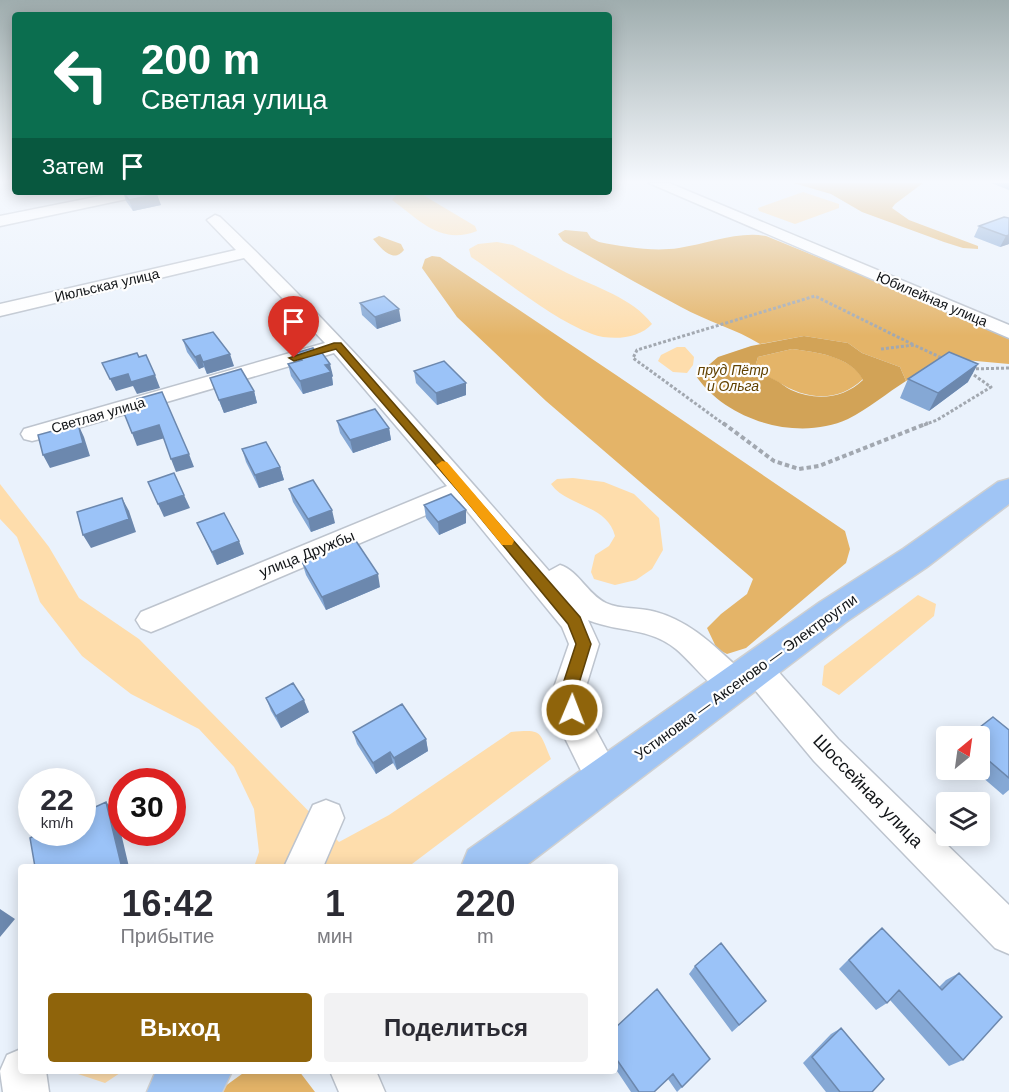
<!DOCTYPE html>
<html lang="ru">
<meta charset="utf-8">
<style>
body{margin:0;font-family:Arial,sans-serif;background:#f2f2f3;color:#2b2b33;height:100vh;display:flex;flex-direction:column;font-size:22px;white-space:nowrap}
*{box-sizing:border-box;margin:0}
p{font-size:20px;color:#7c7c81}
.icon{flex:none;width:33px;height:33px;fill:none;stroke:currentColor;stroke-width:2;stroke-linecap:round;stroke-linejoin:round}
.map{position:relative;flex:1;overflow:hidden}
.panel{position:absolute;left:18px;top:864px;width:600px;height:210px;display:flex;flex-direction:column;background:#fff;border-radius:6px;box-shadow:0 3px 15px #0003}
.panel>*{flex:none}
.banner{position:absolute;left:12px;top:12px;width:600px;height:183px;border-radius:6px;box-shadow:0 3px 15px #0003;background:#0b6e4f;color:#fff;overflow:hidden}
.needle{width:39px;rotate:29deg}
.tools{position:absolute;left:936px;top:726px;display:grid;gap:12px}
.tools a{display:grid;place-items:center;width:54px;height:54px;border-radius:6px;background:#fff;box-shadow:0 3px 15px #0003;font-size:30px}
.speed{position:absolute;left:18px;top:768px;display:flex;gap:12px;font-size:30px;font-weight:700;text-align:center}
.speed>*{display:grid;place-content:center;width:78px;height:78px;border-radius:50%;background:#fff;box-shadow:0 3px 15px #0003;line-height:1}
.speed small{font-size:15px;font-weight:400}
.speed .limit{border:9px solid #d22;background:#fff;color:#111}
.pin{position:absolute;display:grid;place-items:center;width:51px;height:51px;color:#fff;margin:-62px -26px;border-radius:50% 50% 50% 0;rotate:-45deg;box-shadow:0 0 6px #0007}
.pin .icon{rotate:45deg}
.me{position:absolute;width:66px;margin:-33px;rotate:1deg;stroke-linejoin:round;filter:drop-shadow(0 0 4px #0008)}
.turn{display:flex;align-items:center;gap:21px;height:126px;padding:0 30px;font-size:27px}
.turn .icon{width:78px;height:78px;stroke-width:2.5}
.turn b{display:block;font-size:42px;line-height:51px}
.then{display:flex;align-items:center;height:57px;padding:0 30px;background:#0003;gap:12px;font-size:22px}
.eta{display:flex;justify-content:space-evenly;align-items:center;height:102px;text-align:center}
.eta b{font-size:36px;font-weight:600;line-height:42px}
.button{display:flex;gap:12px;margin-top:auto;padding:12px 30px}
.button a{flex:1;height:69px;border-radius:6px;background:#8f640b;color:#fff;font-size:24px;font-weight:600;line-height:69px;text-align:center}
.button a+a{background:#f2f2f3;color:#2b2b33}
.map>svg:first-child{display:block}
.green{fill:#feddac}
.forest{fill:#e4b468}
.water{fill:#d2a357;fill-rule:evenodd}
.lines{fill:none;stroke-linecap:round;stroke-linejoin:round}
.minor-casing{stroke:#bdc4ce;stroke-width:3}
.major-casing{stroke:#cfd0d1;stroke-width:3}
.path-far1{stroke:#a2a8b0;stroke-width:3;stroke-dasharray:3 2;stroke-linecap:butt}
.path{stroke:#a2a8b0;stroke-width:4;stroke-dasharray:4.5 3;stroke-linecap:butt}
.minor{fill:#fff;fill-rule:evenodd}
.major{fill:#a0c5f5;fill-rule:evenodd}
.wall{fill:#85a8d5}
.shaded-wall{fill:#6c88ae}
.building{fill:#9bc3f8;stroke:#6c88ae;stroke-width:1.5}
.route{fill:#8f640b;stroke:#5d4107;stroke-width:1.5}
.slow{fill:#f59e0b}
.labels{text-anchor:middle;stroke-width:4.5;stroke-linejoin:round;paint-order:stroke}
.far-street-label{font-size:14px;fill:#111417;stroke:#fefefe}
.far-water-label{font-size:14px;font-style:italic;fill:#614100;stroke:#fefefe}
.street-label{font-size:15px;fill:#111417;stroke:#fefefe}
.near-street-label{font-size:18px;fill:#111417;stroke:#fefefe}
</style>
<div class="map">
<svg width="1009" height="1092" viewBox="0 0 1009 1092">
<rect width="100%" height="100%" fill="#eaf2fc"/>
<path class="green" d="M399 192H418L475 226 477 231C440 245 421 221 392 200Z
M803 192 839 204V208L795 224 759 211 758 208Z
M497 242 513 245C531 254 549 264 567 273 595 287 633 298 652 324 639 339 611 341 592 334 552 319 507 281 471 257L469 249 478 244Z
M677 347H685L694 357 693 365 687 373 673 372 658 361 661 355Z
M573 478 604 482 634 494 659 518 663 550 652 569 636 580 615 585 594 579 591 572 595 555 609 546 615 536C607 504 567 507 551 484L557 479Z
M0 484 49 547 79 598 139 639 339 842 389 815 511 732C543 729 539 731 551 759L408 867H254L259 852 254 809 234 767 199 729 131 694 82 656 40 602 17 537 0 519Z
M918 595 936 604 934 616 839 695 822 685 824 666Z
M76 1071H123L105 1083 75 1073Z"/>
<path class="forest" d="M793 183H923L895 204 892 208 909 220 978 246V249L963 248 944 242 862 212 831 194Z
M565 230 587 232 591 238 599 242C625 247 653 252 679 248 707 244 738 231 766 236L1009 335V364L954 359 906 381 900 367 862 353 848 343 804 336 760 344C736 329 706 321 681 307 641 286 602 263 563 241L558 234Z
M379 236 401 244 404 250C393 264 381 248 373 239Z
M432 256 440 257 619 377 845 531 850 549 846 563 746 648 727 654 717 649 707 628 721 614 747 594 753 579 546 401 457 317 422 268 425 259Z
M792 349C816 352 850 356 863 379 837 404 805 399 778 382 768 376 762 376 755 367L758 357Z
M246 1071H299L315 1092H217Z"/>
<path class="water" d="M804 336 848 343 862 353 900 367 906 381C887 393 868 409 848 419 798 442 727 421 696 376L718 357 751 346ZM792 349C815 352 851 356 863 380 843 399 816 401 791 390 785 387 780 382 775 380 766 375 762 375 755 367L758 357Z"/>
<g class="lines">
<defs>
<path id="minor" d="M649 183H669L1009 325V338Z
M120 192H148L141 196 0 226V216Z
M215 215 220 217C337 328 443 449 549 571L560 565C579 571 587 594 606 603 621 610 640 607 656 612 692 622 716 648 743 672L741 669 746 660 757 656 768 660 838 739 1009 905V954L995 948 814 761 750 684 746 695C742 696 737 699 733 698 716 695 691 661 676 649 649 627 620 633 588 620L599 644 584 693 592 723 622 779 617 791 604 796 591 791 559 726 552 693 569 644 562 627 459 501 161 628 151 632 141 628 136 620 141 612 447 486 334 353 40 439 32 441 24 439 21 434 24 429 325 343 244 258 0 316V304L236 250 207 220Z
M326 800 339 805 344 818 323 867H284L313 805Z
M21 1049V1071H46L49 1092H3L0 1071 7 1055Z
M330 1071H376L385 1092H339Z"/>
<path id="major" d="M1009 479V504L927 567 846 622 524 867H461L468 850 820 602 903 549 998 482Z
M232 1071 222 1092H147L156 1071Z"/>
</defs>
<use href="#minor" class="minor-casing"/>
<use href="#major" class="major-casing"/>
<path class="path-far1" d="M881 349 914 345 944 359
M971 369 1009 368
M725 425 633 358 637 350 815 296 914 345
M924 425 937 420 991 387 971 373"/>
<path class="path" d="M723 423 774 461 799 469 819 466 928 423"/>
<use href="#minor" class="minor"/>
<use href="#major" class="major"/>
</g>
<path class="wall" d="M991 183H1009V190Z
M123 192 161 205 133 211 126 201Z
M1004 217 1009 244 1000 247 974 237 979 226Z
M360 303 401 321 377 329 362 315Z
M293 327 302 334 304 346 289 351 283 342 280 330Z
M183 340 234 366 207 374 204 367 199 369 187 352Z
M296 353 333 376 332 377 333 385 303 394 291 376 288 364 298 361Z
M414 371 466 383V395L437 405 416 383Z
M210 378 254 391 257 403 224 413Z
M908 379 968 382 929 411 900 398Z
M337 421 389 428 391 440 353 453 340 433Z
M242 449 280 467 284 480 259 488 246 462Z
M289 489 335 523 311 532 293 502Z
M424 505 466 510V523L439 535 426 518Z
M197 523 244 554 217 565Z
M302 562 380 587 326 610 306 575Z
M266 698 309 712 281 728 271 711Z
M1009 730V790L1003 795 974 770H980V736H969L971 734Z
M353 732 426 739 428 751 397 770 393 763 376 774 357 744Z
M882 928 939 987 946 980 959 973 963 1060 949 1066 890 1000 887 1003 876 1010 839 969 871 937Z
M695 966 766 1001 732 1032 689 974Z
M657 989 682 1087 677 1092 668 1079 654 1092H631L615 1068V1028Z
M841 1028 872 1092H826L803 1063 831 1034Z"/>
<path class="shaded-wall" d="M67 192H82L68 195Z
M157 194 161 205 133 211 129 200Z
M1009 235V244L1000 247 1006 236Z
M399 309 401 321 377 329 375 317Z
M302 334 304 346 289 351 286 339Z
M230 354 234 366 207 374 203 362Z
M200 355 204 367 199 369 195 357Z
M330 364 333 376 332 377 333 385 303 394 300 381 325 365Z
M978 364 968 382 929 411 938 393Z
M128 374 155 375 160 388 137 394 133 386 116 391 110 379Z
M466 383V395L437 405 436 393Z
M254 391 257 403 224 413 219 400Z
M78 424 84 437 90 456 50 468 43 455Z
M159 425 165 438 137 446 132 433Z
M389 428 391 440 353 453 350 440Z
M189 454 194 467 176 472 171 459Z
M280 467 284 480 259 488 255 475Z
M184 495 190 508 164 517 158 504Z
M122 498 129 511 136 532 91 548 83 535Z
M332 510 335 523 311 532 308 519Z
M466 510V523L439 535 438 522Z
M239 541 244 554 217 565 212 552Z
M378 574 380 587 326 610 322 597Z
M304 700 309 712 281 728 276 716Z
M426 739 428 751 397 770 394 758Z
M390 752 393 763 376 774 373 763Z
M106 802 116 812 129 867H116Z
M0 909 15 919 0 937Z"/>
<path class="building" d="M123 192H155L157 194 129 200Z
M1004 217 1009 218V235L1006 236 979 226Z
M384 296 399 309 375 317 360 303Z
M289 323 293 327 295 326 302 334 286 339 280 330Z
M213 332 230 354 203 362 200 355 195 357 183 340Z
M313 348 315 351 320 350 330 364 325 365 331 372 300 381 288 364 302 360 296 353Z
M949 352 978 364 938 393 908 379Z
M137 353 139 357 146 355 155 375 131 382 128 374 110 379 102 363Z
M444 361 466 383 436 393 414 371Z
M241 369 254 391 219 400 210 378Z
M162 392 189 454 171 459 159 425 132 433 124 413 141 409 137 399Z
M375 409 389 428 350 440 337 421Z
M78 424 83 443 43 455 38 435Z
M266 442 280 467 255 475 242 449Z
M174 473 184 495 158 504 148 482Z
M313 480 332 510 308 519 289 489Z
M451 494 466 510 438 522 424 505Z
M122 498 129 519 83 535 77 512Z
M224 513 239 541 212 552 197 523Z
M356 541 378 574 322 597 302 562Z
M293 683 304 700 276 716 266 698Z
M402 704 426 739 394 758 390 752 373 763 353 732Z
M993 717 1009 730V778L981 754 988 748 980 741V736H975L971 734Z
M106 802 121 864 116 867H35L30 838 41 832H82V813Z
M882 928 942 990 959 973 1002 1017 963 1060 899 990 887 1003 849 960Z
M721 943 766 1001 739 1025 695 966Z
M657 989 710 1059 682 1087 673 1074 654 1092H639L615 1057V1028Z
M841 1028 884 1079 872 1092H840L812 1057Z"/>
<linearGradient id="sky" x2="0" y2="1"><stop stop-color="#9fadae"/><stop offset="0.54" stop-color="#f6f9fe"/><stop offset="1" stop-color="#f6f9fe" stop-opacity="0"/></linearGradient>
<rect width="1009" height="336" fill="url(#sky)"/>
<path class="route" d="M334 343H341L580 617 591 644 576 693 580 710 578 715 572 717 566 715 560 693 576 644 568 624 460 493 336 349 294 361 289 358Z"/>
<path class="slow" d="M442 461 447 462 512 538 514 541 512 545H502L438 467 436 465Z"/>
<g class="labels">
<g class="far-street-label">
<text transform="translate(107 285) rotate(-13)" y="5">Июльская улица</text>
<text transform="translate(932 299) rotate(23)" y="5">Юбилейная улица</text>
<text transform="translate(98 415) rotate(-16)" y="5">Светлая улица</text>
</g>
<g class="far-water-label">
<text x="733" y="375">пруд Пётр<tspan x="733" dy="16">и Ольга</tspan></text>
</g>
<g class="street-label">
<text transform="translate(307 554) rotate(-22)" y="5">улица Дружбы</text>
<text transform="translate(746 677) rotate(-36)" y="5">Устиновка — Аксеново — Электроугли</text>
</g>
<g class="near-street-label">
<text transform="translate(868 791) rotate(46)" y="6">Шоссейная улица</text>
</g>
</g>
</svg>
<div class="tools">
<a><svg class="needle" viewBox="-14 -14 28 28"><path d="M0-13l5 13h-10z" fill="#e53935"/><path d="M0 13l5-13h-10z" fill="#7c7c81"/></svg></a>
<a><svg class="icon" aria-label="layers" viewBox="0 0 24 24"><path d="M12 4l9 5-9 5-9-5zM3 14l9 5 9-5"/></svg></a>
</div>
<div class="speed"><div>22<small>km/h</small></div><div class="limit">30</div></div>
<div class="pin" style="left:294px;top:358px;background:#d93025"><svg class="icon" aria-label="arrive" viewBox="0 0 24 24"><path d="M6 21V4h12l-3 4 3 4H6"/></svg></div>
<svg class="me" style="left:572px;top:710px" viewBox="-20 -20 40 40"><circle r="17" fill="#8f640b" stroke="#fff" stroke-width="3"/><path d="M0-11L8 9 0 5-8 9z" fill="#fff"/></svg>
<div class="banner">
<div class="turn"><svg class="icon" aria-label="left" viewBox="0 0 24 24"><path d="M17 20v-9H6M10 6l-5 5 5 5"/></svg><div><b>200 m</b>Светлая улица</div></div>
<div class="then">Затем<svg class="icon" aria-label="arrive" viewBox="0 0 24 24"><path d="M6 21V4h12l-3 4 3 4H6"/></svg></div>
</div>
<section class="panel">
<div class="eta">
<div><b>16:42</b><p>Прибытие</p></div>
<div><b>1</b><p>мин</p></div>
<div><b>220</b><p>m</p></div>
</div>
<div class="button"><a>Выход</a><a>Поделиться</a></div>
</section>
</div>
